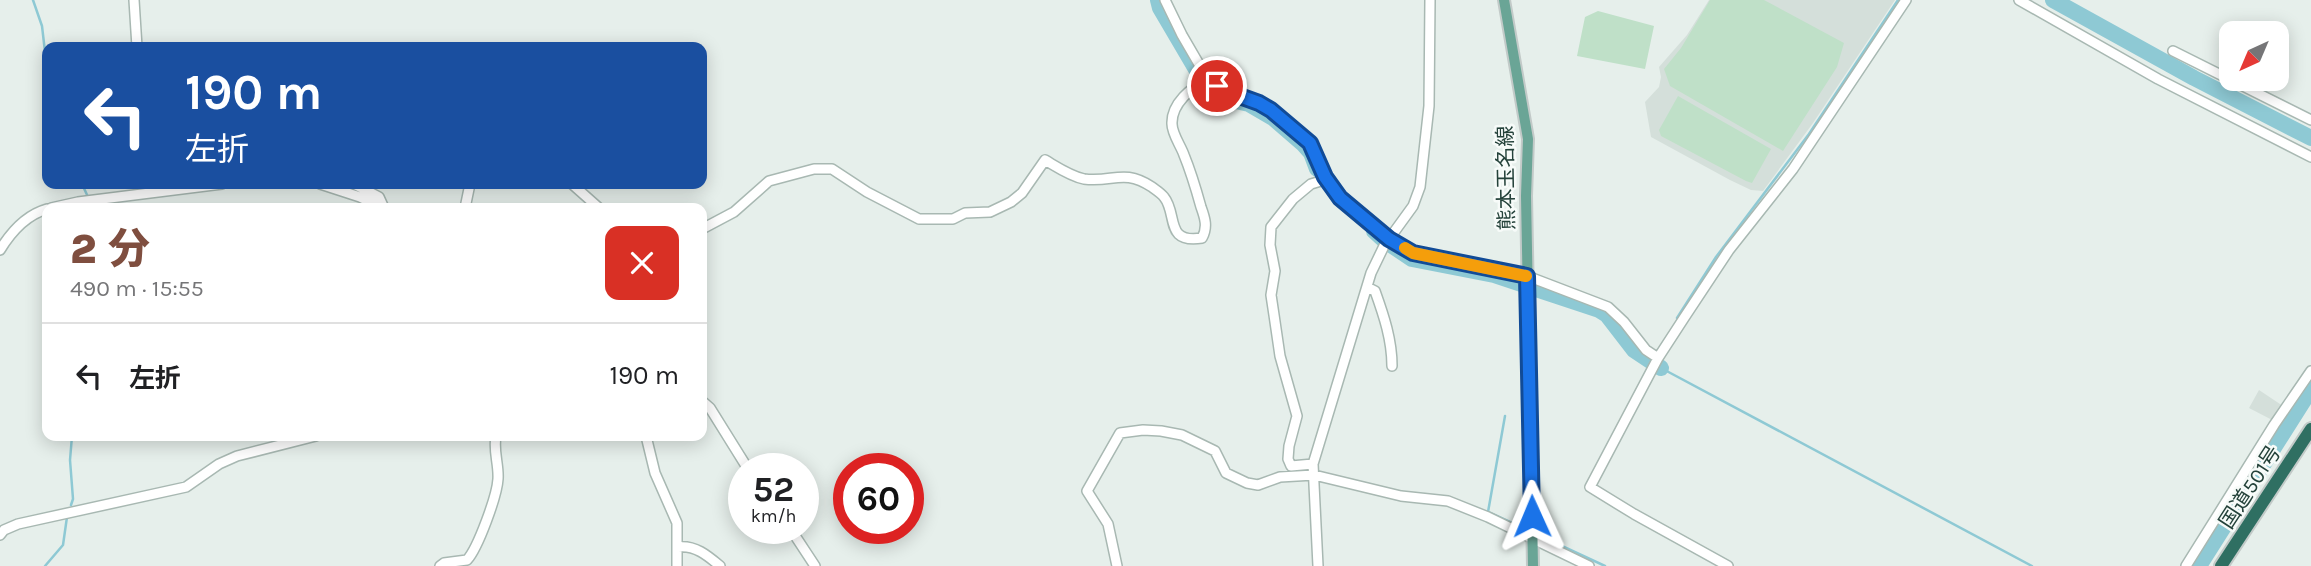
<!DOCTYPE html>
<html lang="ja">
<meta charset="utf-8">
<style>
body{margin:0;font-family:Karla,"Noto Sans JP",sans-serif;background:#f2f2f2;color:#202124;height:100vh;display:flex;flex-direction:column;font-size:26px;white-space:nowrap}
*{box-sizing:border-box;margin:0}
p{font-size:23px;color:#757577}
.icon{flex:none;width:38px;height:38px;fill:none;stroke:currentColor;stroke-width:2;stroke-linecap:round;stroke-linejoin:round}
.map{position:relative;flex:1;overflow:hidden}
.details{position:absolute;left:42px;top:203px;width:665px;height:238px;display:flex;flex-direction:column;background:#fff;border-radius:14px;box-shadow:0 4px 18px #0003}
.details>*{flex:none}
.top-card{position:absolute;left:42px;top:42px;width:665px;height:147px;border-radius:14px;box-shadow:0 4px 18px #0003;background:#1a4fa0;color:#fff;overflow:hidden}
.needle{width:46px;rotate:224deg}
.fabs{position:absolute;left:2219px;top:21px;display:grid;gap:14px}
.fabs a{display:grid;place-items:center;width:70px;height:70px;border-radius:14px;background:#fff;box-shadow:0 4px 18px #0003;font-size:35px}
.speed{position:absolute;left:728px;top:453px;display:flex;gap:14px;font-size:35px;font-weight:700;text-align:center}
.speed>*{display:grid;place-content:center;width:91px;height:91px;border-radius:50%;background:#fff;box-shadow:0 4px 18px #0003;line-height:1}
.speed small{font-size:18px;font-weight:400}
.speed .limit{border:10px solid #d22;background:#fff;color:#111}
.pin{position:absolute;display:grid;place-items:center;width:60px;height:60px;color:#fff;margin:-30px;border:4px solid #fff;border-radius:50%;box-shadow:0 2px 7px #0007}
.me{position:absolute;width:77px;margin:-38px;rotate:359deg;stroke-linejoin:round;filter:drop-shadow(0 0 5px #0008)}
.turn{display:flex;align-items:center;gap:24px;height:147px;padding:0 28px;font-size:32px}
.turn .icon{width:91px;height:91px;stroke-width:2.5}
.turn b{display:block;font-size:49px;line-height:60px}
.round{display:grid;place-items:center;flex:none;width:74px;height:74px;border-radius:14px;background:#f2f2f2}
.head{display:flex;align-items:center;justify-content:space-between;height:119px;padding:0 28px}
h1{font-size:42px;font-weight:800;line-height:52px;color:#7f4e3f}
ul{padding:0;list-style:none}
li{display:flex;align-items:center;gap:21px;height:105px;padding:0 28px;border-top:2px solid #e0e0e0}
li div{flex:1}
li b{display:block;font-size:26px}
li em{font-style:normal}
.map>svg:first-child{display:block}
.built{fill:#d4dfda}
.green{fill:#bfe0c8}
.lines{fill:none;stroke-linecap:round;stroke-linejoin:round}
.stream{stroke:#8ec9d4;stroke-width:2.5}
.river{stroke:#8ec9d4;stroke-width:16}
.minor-casing{stroke:#a8b8b2;stroke-width:12}
.major-casing{stroke:#c2cac8;stroke-width:14}
.highway-casing{stroke:#c2cac8;stroke-width:16}
.minor{stroke:#fff;stroke-width:9}
.major{stroke:#6aa596;stroke-width:10}
.highway{stroke:#2f6f62;stroke-width:12}
.route-casing{stroke:#114b97;stroke-width:18}
.route{stroke:#1a73e8;stroke-width:12}
.slow{stroke:#f59e0b;stroke-width:12}
.labels{text-anchor:middle;stroke-width:5;stroke-linejoin:round;paint-order:stroke}
.street-label{font-size:21px;fill:#24423a;stroke:#f7fbf9}
</style>
<div class="map">
<svg width="2311" height="566" viewBox="0 0 2311 566">
<rect width="100%" height="100%" fill="#e6efeb"/>
<path class="built" d="M1709 0H1895L1813 123 1763 191 1751 190 1730 180 1651 137 1645 102 1659 87 1661 77 1659 67 1687 35Z
M2259 390 2286 408 2278 423 2249 408Z"/>
<path class="green" d="M1710 0H1764L1844 43 1837 67 1783 151 1670 86 1664 69 1681 48Z
M1598 11 1654 26 1645 69 1577 56 1585 17Z
M1678 96 1771 149 1752 183 1746 181 1661 136 1659 130Z"/>
<g class="lines">
<path class="stream" d="M33 0 42 26 47 69
M82 184 88 197
M1677 318 1716 257 1809 134 1898 0
M1661 368 2032 566
M1505 416 1488 512 1530 531
M71 505 73 499 70 460 72 436
M1536 534 1605 566
M45 566 63 545 67 517"/>
<path class="river" d="M1158 0 1160 8 1207 88 1223 98 1249 104 1273 118 1303 144 1311 153 1317 169
M2053 0 2194 78 2311 138
M1374 231 1385 241 1412 259 1494 275 1599 310 1607 315 1634 350 1661 368
M2199 566 2311 389"/>
<defs>
<path id="minor" d="M134 0 137 47
M1165 0 1182 35 1207 78 1223 90 1259 103 1271 110 1310 143 1325 177 1340 198 1389 239 1413 253 1527 276 1608 307 1624 322 1646 350 1658 358
M2019 0 2158 79 2311 157
M2173 51 2311 120
M320 184 360 197 382 208
M354 184 379 197 384 208
M572 184 599 208
M51 208 78 202 222 184
M465 208 470 184
M702 229 734 212 769 181 814 169H832L867 192 919 219H953L965 213 990 212 1011 202 1022 193 1045 160C1057 167 1070 176 1084 179 1113 183 1123 168 1152 187 1156 190 1161 193 1164 197 1178 214 1164 244 1202 238 1208 227 1205 218 1201 207 1196 189 1191 172 1184 155 1181 146 1172 134 1172 124 1171 103 1192 88 1207 78
M0 250C11 232 26 215 47 209
M1367 287 1375 291C1384 316 1392 340 1392 366
M702 401 710 408 748 469
M646 436 655 473 677 523V566
M1313 464 1291 466 1288 459 1289 446 1297 416 1280 356 1274 315 1271 295 1275 271 1270 245 1271 227 1293 199 1311 184 1321 181 1325 177
M790 528 815 566
M0 535 4 530 18 524 186 487 219 464 237 456 316 436
M678 547C695 545 707 555 720 566
M440 566 444 563 467 560C478 548 497 496 498 479 499 464 493 451 496 436
M1117 566 1108 524 1087 491 1120 433 1143 430 1161 431 1182 435 1215 451 1226 473 1247 483 1258 485 1280 477 1314 475 1401 496 1448 501 1488 517 1589 566
M1318 566 1313 464 1371 273 1384 246 1413 206 1420 187 1429 106 1430 0
M1728 566 1634 514 1590 487 1658 358 1684 318 1729 250 1793 169 1906 0
M2186 566 2274 425 2311 371"/>
<path id="major" d="M1504 0 1528 139 1526 196 1533 566"/>
<path id="highway" d="M2221 566 2311 429"/>
</defs>
<use href="#minor" class="minor-casing"/>
<use href="#major" class="major-casing"/>
<use href="#highway" class="highway-casing"/>
<use href="#minor" class="minor"/>
<use href="#major" class="major"/>
<use href="#highway" class="highway"/>
</g>
<g class="lines">
<defs>
<path id="route" d="M1217 86 1223 90 1259 103 1271 110 1310 143 1325 177 1340 198 1389 239 1413 253 1527 276 1532 516"/>
</defs>
<use href="#route" class="route-casing"/>
<use href="#route" class="route"/>
<path class="slow" d="M1405 248 1413 253 1526 276"/>
</g>
<g class="labels">
<g class="street-label">
<text transform="translate(1506 178) rotate(-91)" y="7">熊本玉名線</text>
<text transform="translate(2250 487) rotate(-57)" y="7">国道501号</text>
</g>
</g>
</svg>
<div class="fabs">
<a><svg class="needle" viewBox="-14 -14 28 28"><path d="M0-13l5 13h-10z" fill="#e53935"/><path d="M0 13l5-13h-10z" fill="#757577"/></svg></a>
</div>
<div class="speed"><div>52<small>km/h</small></div><div class="limit">60</div></div>
<div class="pin" style="left:1217px;top:86px;background:#d93025"><svg class="icon" aria-label="arrive" viewBox="0 0 24 24"><path d="M6 21V4h12l-3 4 3 4H6"/></svg></div>
<svg class="me" style="left:1532px;top:516px" viewBox="-20 -20 40 40"><path d="M0-17L14 15 0 8-14 15z" fill="#1a73e8" stroke="#fff" stroke-width="4"/></svg>
<div class="top-card">
<div class="turn"><svg class="icon" aria-label="left" viewBox="0 0 24 24"><path d="M17 20v-9H6M10 6l-5 5 5 5"/></svg><div><b>190 m</b>左折</div></div>
</div>
<section class="details">
<div class="head"><div><h1>2 分</h1><p>490 m · 15:55</p></div><a class="round" style="background:#d93025;color:#fff"><svg class="icon" aria-label="close" viewBox="0 0 24 24"><path d="M6 6l12 12M18 6L6 18"/></svg></a></div>
<ul>
<li><svg class="icon" aria-label="left" viewBox="0 0 24 24"><path d="M17 20v-9H6M10 6l-5 5 5 5"/></svg><div><b>左折</b></div><em>190 m</em></li>
</ul>
</section>
</div>
